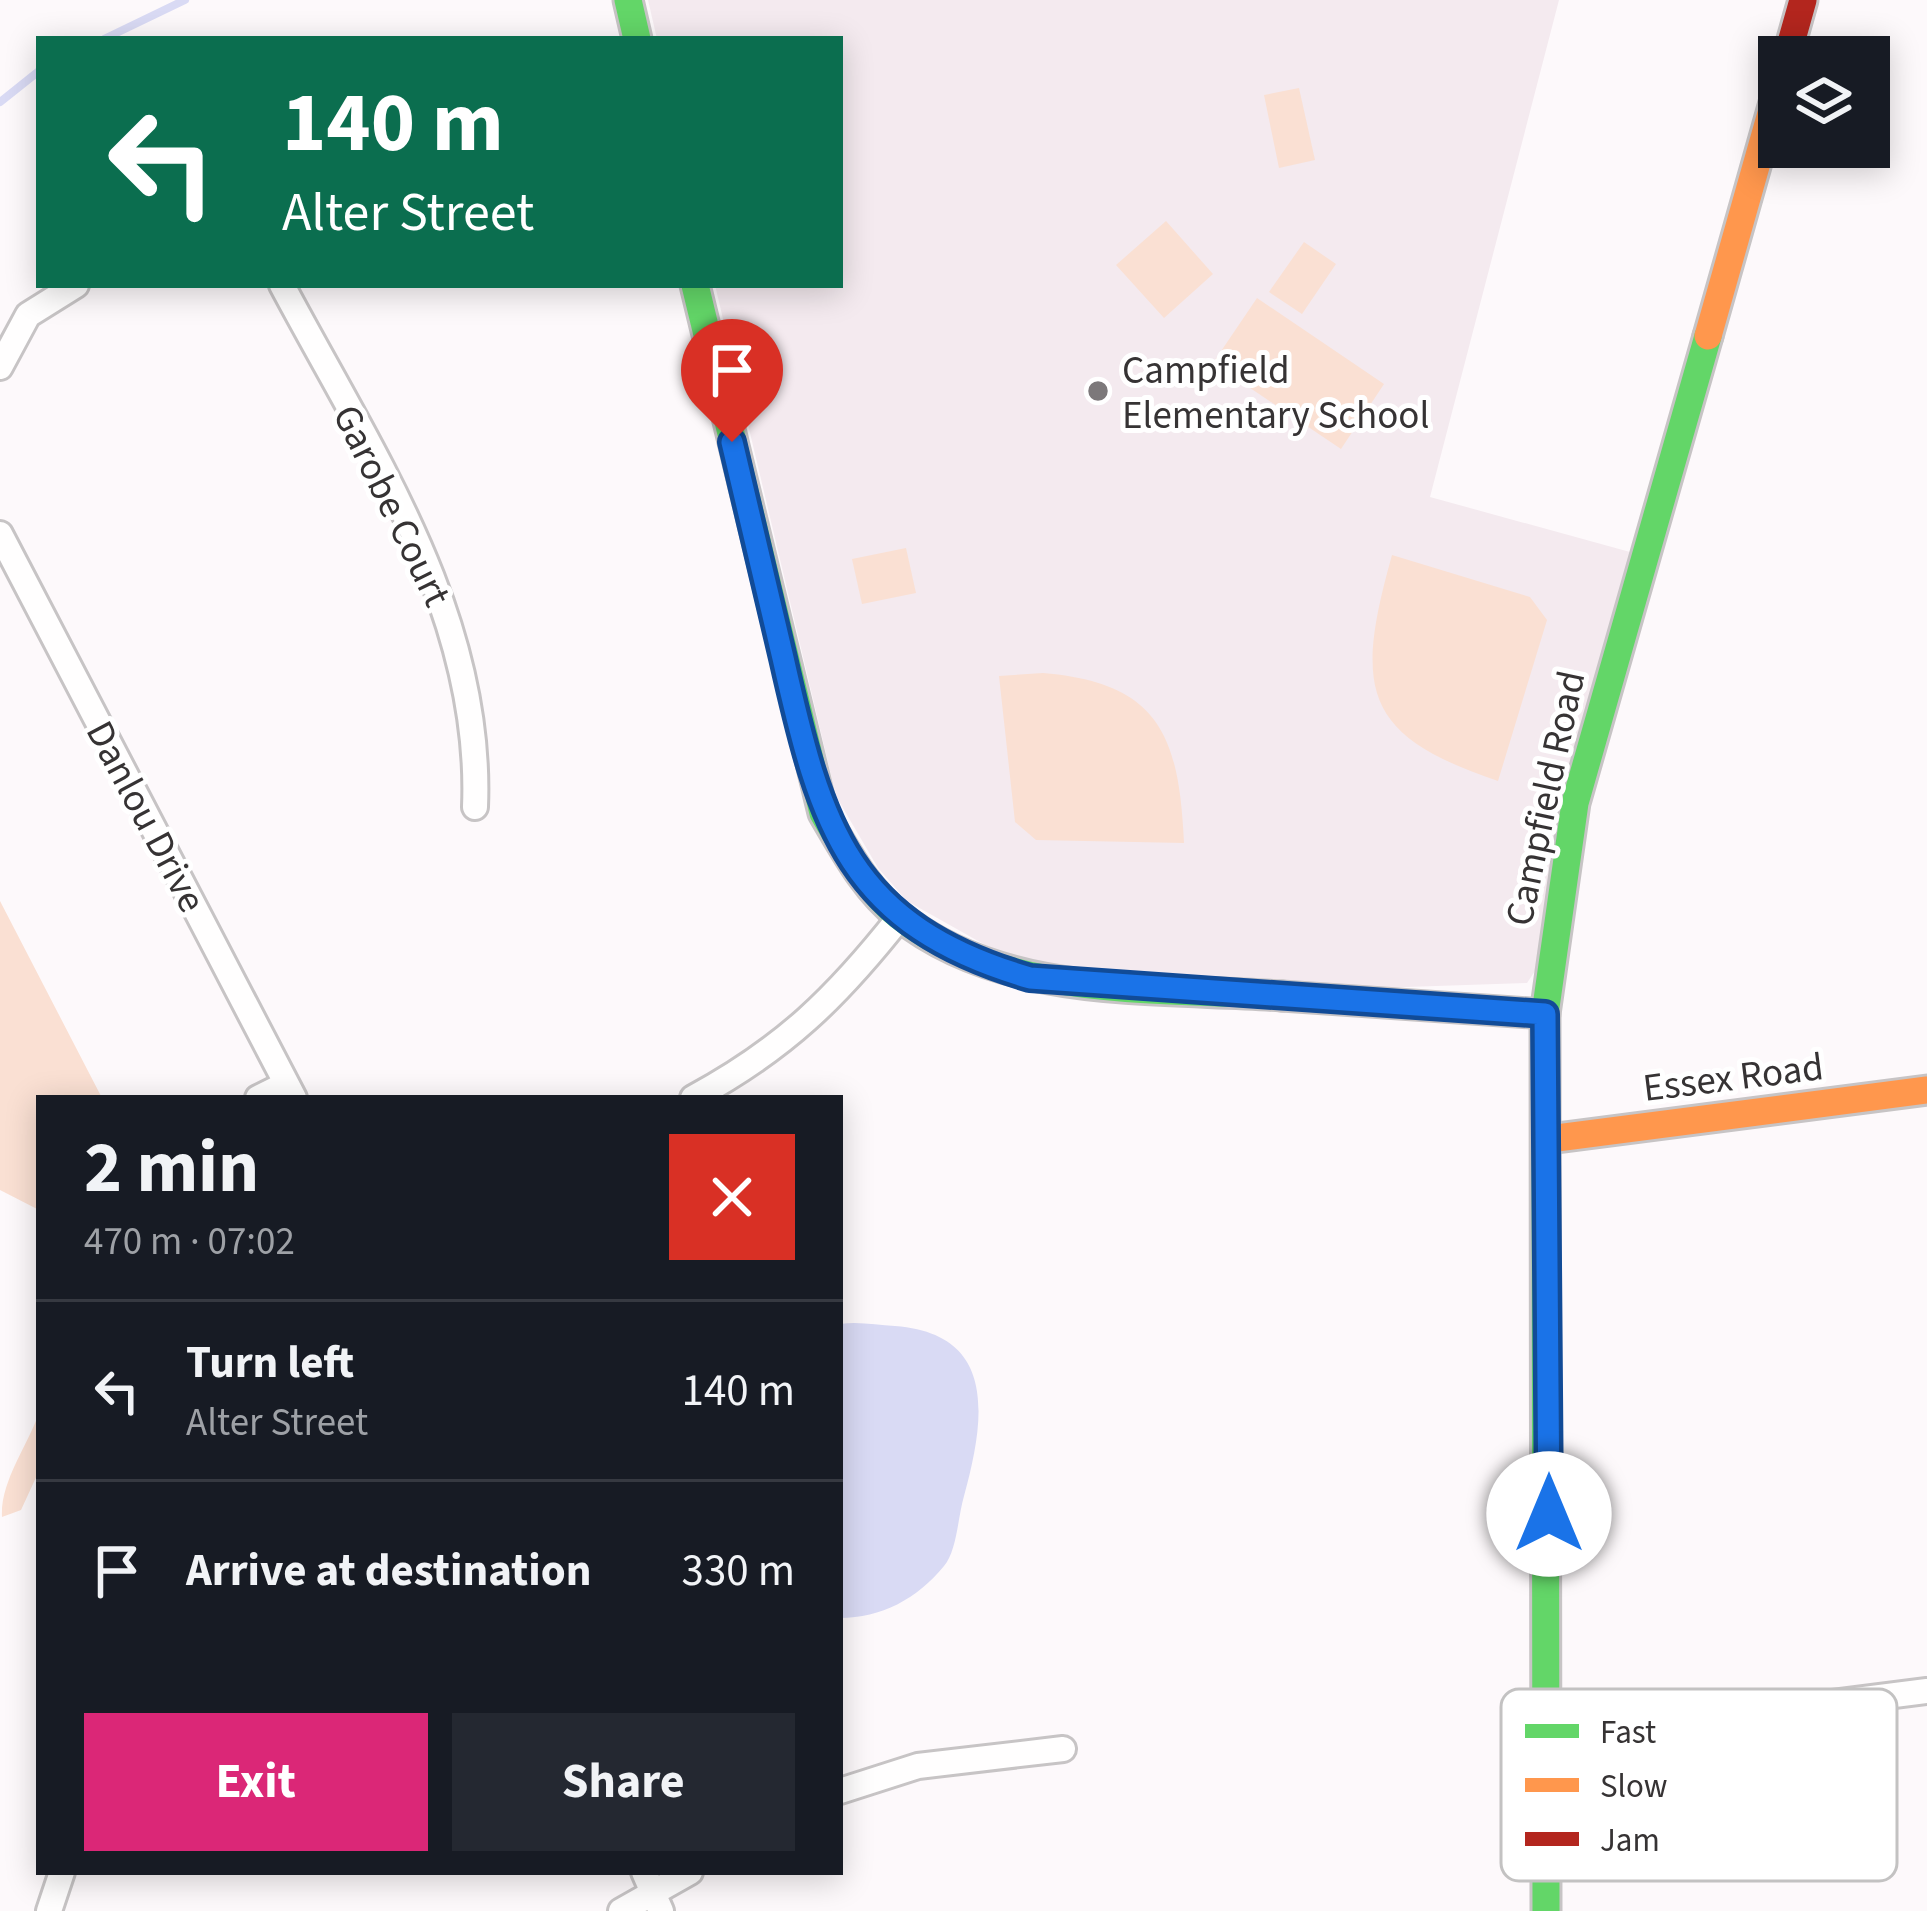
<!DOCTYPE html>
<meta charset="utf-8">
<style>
body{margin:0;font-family:"Source Sans 3",sans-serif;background:#242831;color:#f1f3f6;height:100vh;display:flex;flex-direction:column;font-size:45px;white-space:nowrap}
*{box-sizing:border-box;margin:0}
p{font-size:39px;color:#9ea1a6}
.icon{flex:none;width:66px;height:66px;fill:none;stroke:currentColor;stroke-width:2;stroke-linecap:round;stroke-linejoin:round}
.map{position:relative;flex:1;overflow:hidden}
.panel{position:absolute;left:36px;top:1095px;width:807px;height:780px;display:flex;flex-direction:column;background:#171b24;border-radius:0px;box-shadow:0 6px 30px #0003}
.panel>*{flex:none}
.guide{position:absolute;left:36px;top:36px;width:807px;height:252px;border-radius:0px;box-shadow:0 6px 30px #0003;background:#0b6e4f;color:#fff;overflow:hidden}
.tools{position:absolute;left:1758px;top:36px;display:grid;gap:24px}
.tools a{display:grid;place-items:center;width:132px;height:132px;border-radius:0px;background:#171b24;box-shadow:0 6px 30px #0003;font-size:60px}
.pin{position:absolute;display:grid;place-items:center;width:102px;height:102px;color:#fff;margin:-123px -51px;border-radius:50% 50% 50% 0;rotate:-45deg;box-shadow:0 0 12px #0007}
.pin .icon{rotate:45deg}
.me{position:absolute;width:132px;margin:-66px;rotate:0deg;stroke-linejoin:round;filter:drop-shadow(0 0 9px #0008)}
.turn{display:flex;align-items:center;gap:42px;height:252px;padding:0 48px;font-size:54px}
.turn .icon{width:156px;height:156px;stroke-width:2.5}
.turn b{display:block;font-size:84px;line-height:102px}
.round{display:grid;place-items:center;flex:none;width:126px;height:126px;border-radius:0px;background:#242831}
.overview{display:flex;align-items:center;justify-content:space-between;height:204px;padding:0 48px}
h1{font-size:72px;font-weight:700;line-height:90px}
.action{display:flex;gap:24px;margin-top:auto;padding:24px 48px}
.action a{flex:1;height:138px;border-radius:0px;background:#db2777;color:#fff;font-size:48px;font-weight:700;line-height:138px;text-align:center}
.action a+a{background:#242831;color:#f1f3f6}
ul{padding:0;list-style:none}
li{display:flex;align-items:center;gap:36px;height:180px;padding:0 48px;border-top:3px solid #363941}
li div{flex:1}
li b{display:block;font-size:45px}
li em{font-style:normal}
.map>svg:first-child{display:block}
.built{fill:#f4eaef}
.green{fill:#fae0d3}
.water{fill:#d9daf4}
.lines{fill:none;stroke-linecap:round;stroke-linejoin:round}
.stream{stroke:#d9daf4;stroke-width:8}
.street-casing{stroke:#c7c4c5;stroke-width:30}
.fast-casing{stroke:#c7c4c5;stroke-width:33}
.slow-casing{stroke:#c7c4c5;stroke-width:33}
.jam-casing{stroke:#c7c4c5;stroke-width:33}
.street{stroke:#fffefe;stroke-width:24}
.fast{stroke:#63d668;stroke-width:27}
.slow{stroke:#ff974d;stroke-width:27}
.jam{stroke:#b3261e;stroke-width:27}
.route-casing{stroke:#114b97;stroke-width:30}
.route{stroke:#1a73e8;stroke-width:21}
.poi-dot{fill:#7c787a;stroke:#fff;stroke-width:4.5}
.labels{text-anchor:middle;stroke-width:10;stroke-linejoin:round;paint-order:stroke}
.poi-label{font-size:39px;fill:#363334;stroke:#fff;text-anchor:start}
.street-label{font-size:39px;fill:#363334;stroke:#fff}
.key{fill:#fff;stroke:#c3c2c2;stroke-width:3}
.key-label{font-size:33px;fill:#363334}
</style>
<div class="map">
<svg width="1927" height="1911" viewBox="0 0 1927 1911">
<rect width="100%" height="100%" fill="#fdf9fb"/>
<path class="built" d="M648 0H1559L1430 497 1630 552 1560 805 1535 971 1527 983 1376 988 1081 970 1003 955 907 901 878 868 836 796 715 285H840V39H657Z"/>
<path class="green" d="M1299 88 1315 160 1279 168 1264 95Z
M1166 221 1213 274 1164 318 1116 265Z
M1304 242 1336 264 1302 314 1269 292Z
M1257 298 1384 384 1341 449 1213 363Z
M906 548 916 593 862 604 852 559Z
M1392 555 1530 597 1547 620 1498 781C1361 735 1355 688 1392 555Z
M1043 673C1160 683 1179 736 1184 843L1036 840 1015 822 999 676Z
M0 901 102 1098H39V1210L0 1190Z
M39 1413V1471L21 1510 2 1517C0 1482 27 1447 39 1413Z"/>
<path class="water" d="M840 1324C858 1321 877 1325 895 1326 998 1334 985 1419 964 1496 958 1516 957 1551 944 1566 917 1599 881 1618 840 1618Z"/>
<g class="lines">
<path class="stream" d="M104 39 185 0
M0 102 39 71"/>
<defs>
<path id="street" d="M282 285C369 449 483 614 475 807
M0 367 28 315 76 285
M0 534 294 1098
M258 1098 286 1084
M693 1098C784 1049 837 997 900 917
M1549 1739 1927 1691
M840 1791 918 1766 1063 1749
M644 1872 661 1911
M49 1911 62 1872
M621 1911 690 1872"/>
<path id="fast" d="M628 0 637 39
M695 285 823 813C845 850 865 889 899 916 1004 1000 1155 987 1282 996
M1546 1911 1545 1014 1575 803 1708 336"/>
<path id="slow" d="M1708 336 1779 85
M1282 996 1545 1014
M1549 1139 1927 1090"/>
<path id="jam" d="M1787 57 1803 0"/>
</defs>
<use href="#street" class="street-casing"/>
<use href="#fast" class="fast-casing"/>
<use href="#slow" class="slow-casing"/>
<use href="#jam" class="jam-casing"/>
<use href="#street" class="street"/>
<use href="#fast" class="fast"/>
<use href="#slow" class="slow"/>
<use href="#jam" class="jam"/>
</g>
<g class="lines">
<defs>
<path id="route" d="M732 442C749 514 766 586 783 658 821 827 848 925 1030 978L1545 1014 1549 1514"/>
</defs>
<use href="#route" class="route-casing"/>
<use href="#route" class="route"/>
</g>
<circle class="poi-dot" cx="1098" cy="391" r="12"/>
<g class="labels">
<g class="poi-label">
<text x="1122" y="383">Campfield<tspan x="1122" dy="45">Elementary School</tspan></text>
</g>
<g class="street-label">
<text transform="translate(393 505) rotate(64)" y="14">Garobe Court</text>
<text transform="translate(1544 798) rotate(-78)" y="14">Campfield Road</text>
<text transform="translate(147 816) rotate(62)" y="14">Danlou Drive</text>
<text transform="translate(1733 1076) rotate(-7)" y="14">Essex Road</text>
</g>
</g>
<rect x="1501" y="1689" width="396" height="192" rx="18" class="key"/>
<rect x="1525" y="1724" width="54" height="14" fill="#63d668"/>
<rect x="1525" y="1778" width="54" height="14" fill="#ff974d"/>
<rect x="1525" y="1832" width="54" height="14" fill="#b3261e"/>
<g class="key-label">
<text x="1600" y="1743">Fast</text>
<text x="1600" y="1797">Slow</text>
<text x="1600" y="1851">Jam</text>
</g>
</svg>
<div class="tools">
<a><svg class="icon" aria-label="layers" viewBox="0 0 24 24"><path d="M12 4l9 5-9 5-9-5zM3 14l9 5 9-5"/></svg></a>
</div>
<div class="pin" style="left:732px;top:442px;background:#d93025"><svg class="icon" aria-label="arrive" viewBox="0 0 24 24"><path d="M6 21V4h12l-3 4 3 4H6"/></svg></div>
<svg class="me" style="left:1549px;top:1514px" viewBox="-20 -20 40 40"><circle r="19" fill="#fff"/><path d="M0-13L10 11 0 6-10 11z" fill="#1a73e8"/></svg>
<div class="guide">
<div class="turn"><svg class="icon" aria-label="left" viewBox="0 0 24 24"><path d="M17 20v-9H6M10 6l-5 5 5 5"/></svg><div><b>140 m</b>Alter Street</div></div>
</div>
<section class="panel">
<div class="overview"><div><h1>2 min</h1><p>470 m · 07:02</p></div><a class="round" style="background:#d93025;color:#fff"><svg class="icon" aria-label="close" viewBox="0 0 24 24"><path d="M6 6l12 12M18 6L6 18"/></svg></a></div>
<ul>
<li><svg class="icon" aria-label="left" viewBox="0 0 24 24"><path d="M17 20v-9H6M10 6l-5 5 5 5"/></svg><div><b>Turn left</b><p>Alter Street</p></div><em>140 m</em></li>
<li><svg class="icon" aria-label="arrive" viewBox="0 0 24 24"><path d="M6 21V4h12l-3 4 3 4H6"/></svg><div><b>Arrive at destination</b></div><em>330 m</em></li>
</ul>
<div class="action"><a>Exit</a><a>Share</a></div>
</section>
</div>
